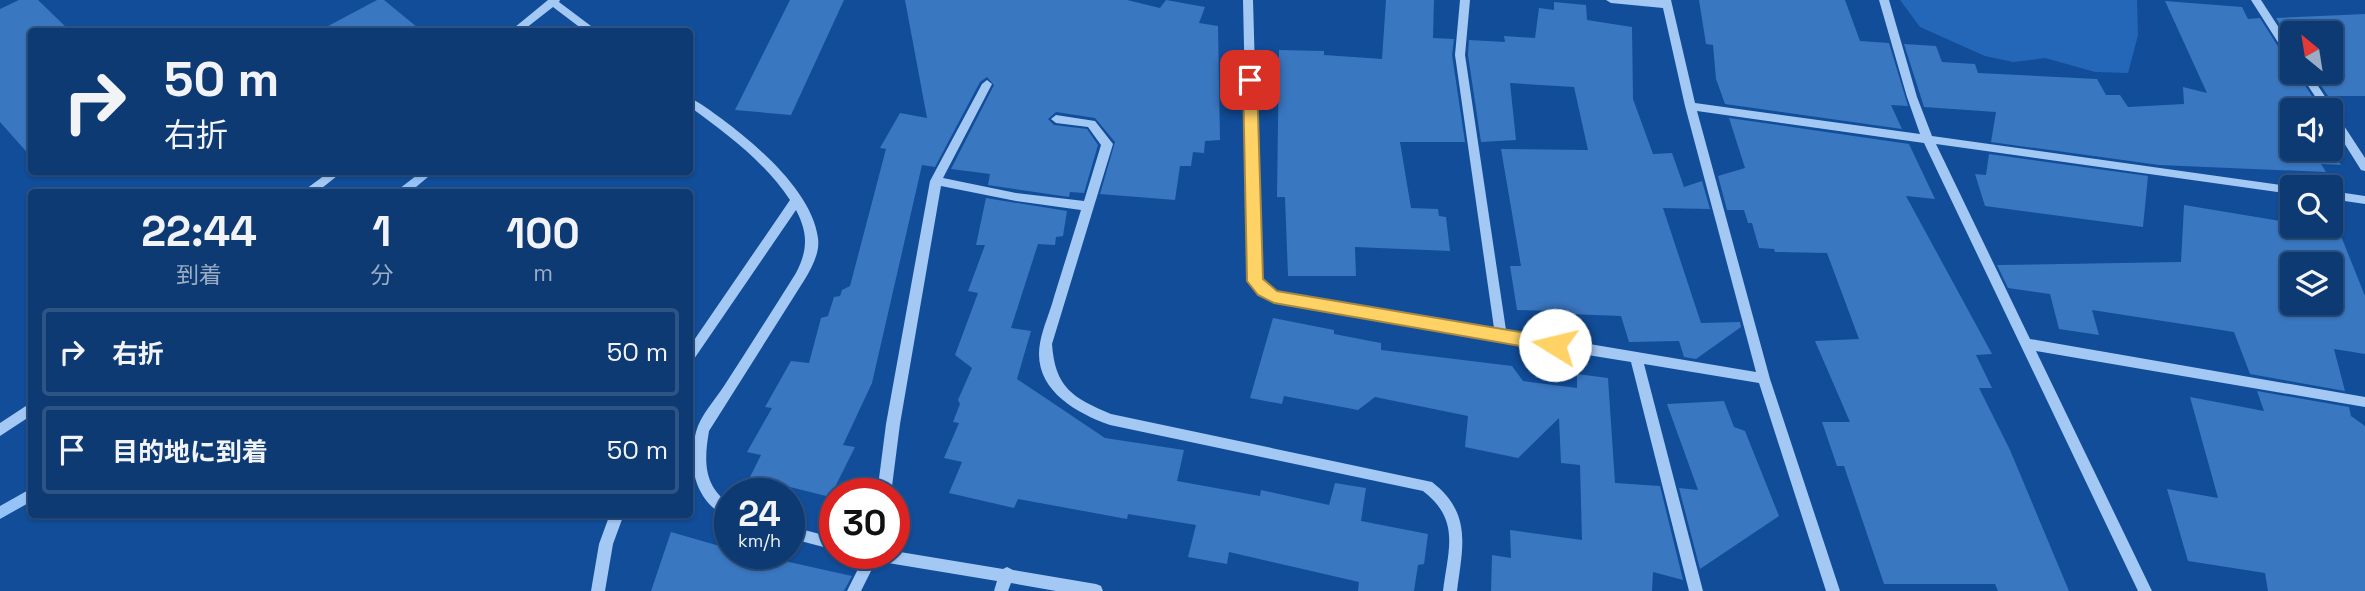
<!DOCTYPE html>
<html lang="ja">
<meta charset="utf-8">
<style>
body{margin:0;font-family:"Space Grotesk","Noto Sans JP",sans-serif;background:#164178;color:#f1f3f6;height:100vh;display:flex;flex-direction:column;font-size:26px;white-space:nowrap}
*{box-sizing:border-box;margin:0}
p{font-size:23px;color:#9aadc4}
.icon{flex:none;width:38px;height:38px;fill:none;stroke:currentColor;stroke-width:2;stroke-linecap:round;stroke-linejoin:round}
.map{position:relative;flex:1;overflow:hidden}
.drawer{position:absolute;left:28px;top:189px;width:665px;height:329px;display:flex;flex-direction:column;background:#0d3a73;border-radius:7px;box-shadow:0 2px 5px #0004,0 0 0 2px #2d5485}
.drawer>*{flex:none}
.top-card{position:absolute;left:28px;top:28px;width:665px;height:147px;border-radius:7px;box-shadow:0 2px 5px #0004,0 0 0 2px #2d5485;background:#0d3a73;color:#f1f3f6;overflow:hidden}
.needle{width:46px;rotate:330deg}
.tools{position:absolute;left:2280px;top:21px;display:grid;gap:14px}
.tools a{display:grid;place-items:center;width:63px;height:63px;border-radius:7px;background:#0d3a73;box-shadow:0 2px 5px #0004,0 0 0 2px #2d5485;font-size:35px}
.speed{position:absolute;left:714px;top:478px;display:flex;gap:14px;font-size:35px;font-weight:700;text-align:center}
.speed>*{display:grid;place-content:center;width:91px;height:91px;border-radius:50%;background:#0d3a73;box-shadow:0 2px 5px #0004,0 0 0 2px #2d5485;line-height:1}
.speed small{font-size:18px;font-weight:400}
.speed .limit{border:10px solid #d22;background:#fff;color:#111}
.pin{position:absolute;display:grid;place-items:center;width:60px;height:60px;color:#fff;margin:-30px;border-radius:14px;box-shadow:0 4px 10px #0006}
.me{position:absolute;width:77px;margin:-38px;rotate:279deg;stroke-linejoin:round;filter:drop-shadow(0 0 5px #0008)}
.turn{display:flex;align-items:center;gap:24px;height:147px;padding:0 21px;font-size:32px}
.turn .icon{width:91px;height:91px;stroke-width:2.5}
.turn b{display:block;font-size:49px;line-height:60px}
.eta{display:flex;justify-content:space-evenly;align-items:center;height:119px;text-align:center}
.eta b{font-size:42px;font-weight:700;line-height:49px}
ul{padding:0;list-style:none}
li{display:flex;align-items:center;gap:21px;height:88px;margin:0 14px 10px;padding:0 7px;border:4px solid #2d5485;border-radius:7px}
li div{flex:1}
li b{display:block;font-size:26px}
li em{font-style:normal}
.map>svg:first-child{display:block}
.green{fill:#2467b8}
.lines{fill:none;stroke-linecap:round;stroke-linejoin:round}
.stream{fill:#95c3f7;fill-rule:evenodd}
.building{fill:#3a77c1;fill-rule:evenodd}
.minor{fill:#a3c8f4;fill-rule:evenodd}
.route{fill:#ffd266;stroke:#a68842;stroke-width:2}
</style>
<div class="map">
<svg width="2365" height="591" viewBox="0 0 2365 591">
<rect width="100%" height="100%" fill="#114d99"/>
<path class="green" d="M1900 0H2137L2138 35 2128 73 2095 72 2045 58 2013 62 1985 56 1920 27Z"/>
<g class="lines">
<path class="stream" d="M421 172H434L410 192H398L399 189Z
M32 488V501L0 519V506Z"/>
</g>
<path class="building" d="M19 0H38L71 32H32V158L0 122V9Z
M377 0H384L423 32H317Z
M790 0H844L791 115 735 110Z
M905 0H1127L1160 8 1166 0 1205 7 1199 23 1218 26 1220 140 1205 141 1204 153 1193 152 1191 166H1180L1175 200 1100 194 1115 142 1095 118 1056 112 1048 119 1054 125 1087 129 1098 145 1084 193 1070 192 1069 197 988 185 990 174 951 169 994 85 987 77 980 82 935 167 922 165 872 383 843 445 855 447 830 497 750 477 761 455 747 452 772 408 765 407 791 361 809 363 821 318 828 316 834 297 840 296 842 290 850 286 886 149 880 148 900 113 927 118Z
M1386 0H1434L1433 38 1454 39 1452 55 1465 142H1400L1411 208 1438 209 1439 216 1446 217 1450 251 1355 247 1356 276H1288L1285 197H1277L1279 50 1324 51V55L1382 59Z
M1699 0H1845L1860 41 1889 43 1908 106 1891 105 1902 129 1725 104 1716 79 1713 45 1706 44Z
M2165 1 2242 7 2248 19 2260 18 2286 59 2292 60V72H2296L2312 96H2302L2312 110H2292V149H2331L2341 165 2321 164 2326 172 2159 165 1991 142 1996 112 1924 107 1904 44 1936 46 1942 62 1975 64 1978 73 2097 79 2106 95H2120L2128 107 2184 104 2183 87 2207 93Z
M1554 2 1586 5 1587 20 1632 27 1633 99 1653 154 1672 153 1684 187 1702 181 1710 209 1663 208 1701 323 1740 322 1741 327 1696 359 1684 357 1679 341 1629 342 1621 316 1568 314V311L1517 310 1510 266H1521L1501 149 1588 150 1574 87 1510 83 1516 140 1481 142 1468 55 1469 40 1505 42 1504 36 1535 38 1539 8 1554 10Z
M2365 14V96H2328L2312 72H2331V33H2292V44L2276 18Z
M1729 118 1909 144 1935 199 1906 196 1992 354 1976 355 1992 388H1979L2010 450 2069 591H1998L1995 584H1884L1844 466H1837L1822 422H1850L1815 341 1859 339 1827 253 1775 252 1774 249 1759 248 1752 223H1748L1744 210H1727L1718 176 1745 168Z
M1989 154 2148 176 2143 227 1985 206 1975 174 1986 175Z
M986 198 1067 211 1063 236 1056 237 1055 245 1038 244 1011 328 1031 331 1017 379 1105 438 1184 450 1177 481 1260 496 1261 490 1329 505 1335 483 1366 488 1361 521 1428 534 1424 564 1418 565 1414 591H1358L1359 582 1229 552 1227 564 1188 557 1196 525 1128 514 1127 519 1018 499 1014 508 949 493 962 462 944 458 959 423 953 422 960 404 958 400 972 368 955 355 978 293 968 291 985 245H976Z
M2184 205 2292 223V226L2339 231 2365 296V354L2334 349 2345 391 2250 374 2234 332 2092 310 2099 335 2059 329 2050 294 2008 288 1997 265 2181 262ZM2292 264H2331V303H2292Z
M1273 318 1334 330V334L1381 343V350L1512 366 1523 381 1577 388V374L1608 378 1615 483 1660 486 1683 580 1653 572 1652 591H1491L1492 555 1511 558 1510 530 1582 540 1580 465 1561 463 1559 418 1518 458 1465 447 1468 416 1375 397 1358 410 1284 396 1282 404 1250 398Z
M2257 391 2349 407 2351 416 2365 426V591H2268L2265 573 2188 561 2167 489 2218 498 2190 397 2264 411Z
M1724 401 1734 427 1745 431 1779 516 1700 569 1679 488 1698 490 1667 404Z
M671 532 730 549V553H748L852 576 844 591H651Z"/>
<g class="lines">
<path class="minor" d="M548 0H560L559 2 599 32H586L553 7 521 32H509Z
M1243 0H1253L1261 280 1268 288 1276 292 1494 328 1455 55 1460 0H1470L1465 55 1506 330 1756 372 1685 106 1663 8 1611 3 1606 0H1671L1695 103 1920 134 1907 97 1879 0H1889L1917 97 1932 136 2296 187H2292V194L1936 144 2030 339 2365 397V407L2036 351 2152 591H2138L1924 143 1697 111 1770 379 1840 591H1826L1759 383 1644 364 1703 591H1689L1631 362 1501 341 1274 301C1263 297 1255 291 1249 281Z
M2251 0H2261L2292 48V58H2288Z
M2299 72H2309L2365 158V171L2361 170 2331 122V110H2324Z
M987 80 992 84 943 178 1016 193 1084 201 1101 145 1088 127 1056 123 1051 119 1056 115 1095 121 1113 144 1052 344C1055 388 1073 398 1111 414L1432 482C1472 513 1463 546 1457 591H1443C1448 550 1461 520 1423 491L1110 425C1074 412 1032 388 1040 343 1043 327 1050 312 1054 297 1063 268 1072 239 1081 210L1016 201 941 186 900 424 891 494H877L886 424 930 181 982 84Z
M690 98C701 103 712 112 722 119 758 146 812 192 818 238 820 253 812 267 805 279L709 431C704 460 703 486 730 504V518C695 504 687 465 696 432 700 416 715 400 724 386 748 349 772 311 796 273 808 250 808 233 796 210L694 359 690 360V346L790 200C764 161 727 134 690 107Z
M329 172H342L317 192H305L306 189Z
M2331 191 2365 196V204L2331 199Z
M32 402V415L0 436V423Z
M610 514H624L613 544 605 591H591L599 544Z
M789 526 835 538V550L789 538Z
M894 551 1003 569 1007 567 1013 570 1096 584 1101 586 1103 591H1056L1011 583 1008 591H994L997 581 876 561 861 591H847L864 557 862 553H894Z"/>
</g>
<path class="route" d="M1250 75 1257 80 1263 279 1277 291 1555 338 1561 340 1563 345 1561 350 1555 352 1274 303 1258 295 1247 281 1243 80Z"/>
</svg>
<div class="tools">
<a><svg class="needle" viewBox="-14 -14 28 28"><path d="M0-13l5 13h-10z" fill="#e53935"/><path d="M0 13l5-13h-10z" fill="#9aadc4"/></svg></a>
<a><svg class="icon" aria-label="sound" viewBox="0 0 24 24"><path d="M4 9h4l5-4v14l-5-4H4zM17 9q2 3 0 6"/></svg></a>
<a><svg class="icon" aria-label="search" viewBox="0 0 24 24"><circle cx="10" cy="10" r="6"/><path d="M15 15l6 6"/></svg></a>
<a><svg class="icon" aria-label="layers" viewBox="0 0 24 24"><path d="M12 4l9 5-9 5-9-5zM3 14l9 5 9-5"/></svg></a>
</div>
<div class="speed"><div>24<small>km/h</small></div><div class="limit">30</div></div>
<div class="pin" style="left:1250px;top:80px;background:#d93025"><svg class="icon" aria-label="arrive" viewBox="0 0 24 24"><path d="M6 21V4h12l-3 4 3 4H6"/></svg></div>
<svg class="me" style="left:1555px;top:345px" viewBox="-20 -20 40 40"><circle r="19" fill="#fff"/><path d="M0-13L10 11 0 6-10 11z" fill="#ffd266"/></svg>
<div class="top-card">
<div class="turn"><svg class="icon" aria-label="right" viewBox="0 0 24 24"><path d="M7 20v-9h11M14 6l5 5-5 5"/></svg><div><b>50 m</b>右折</div></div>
</div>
<section class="drawer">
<div class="eta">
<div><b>22:44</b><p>到着</p></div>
<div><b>1</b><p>分</p></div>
<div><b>100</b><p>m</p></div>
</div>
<ul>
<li><svg class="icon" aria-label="right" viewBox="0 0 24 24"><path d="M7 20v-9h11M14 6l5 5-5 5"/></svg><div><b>右折</b></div><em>50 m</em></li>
<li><svg class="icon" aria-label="arrive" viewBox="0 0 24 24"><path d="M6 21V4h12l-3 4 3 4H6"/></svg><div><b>目的地に到着</b></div><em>50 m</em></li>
</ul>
</section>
</div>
